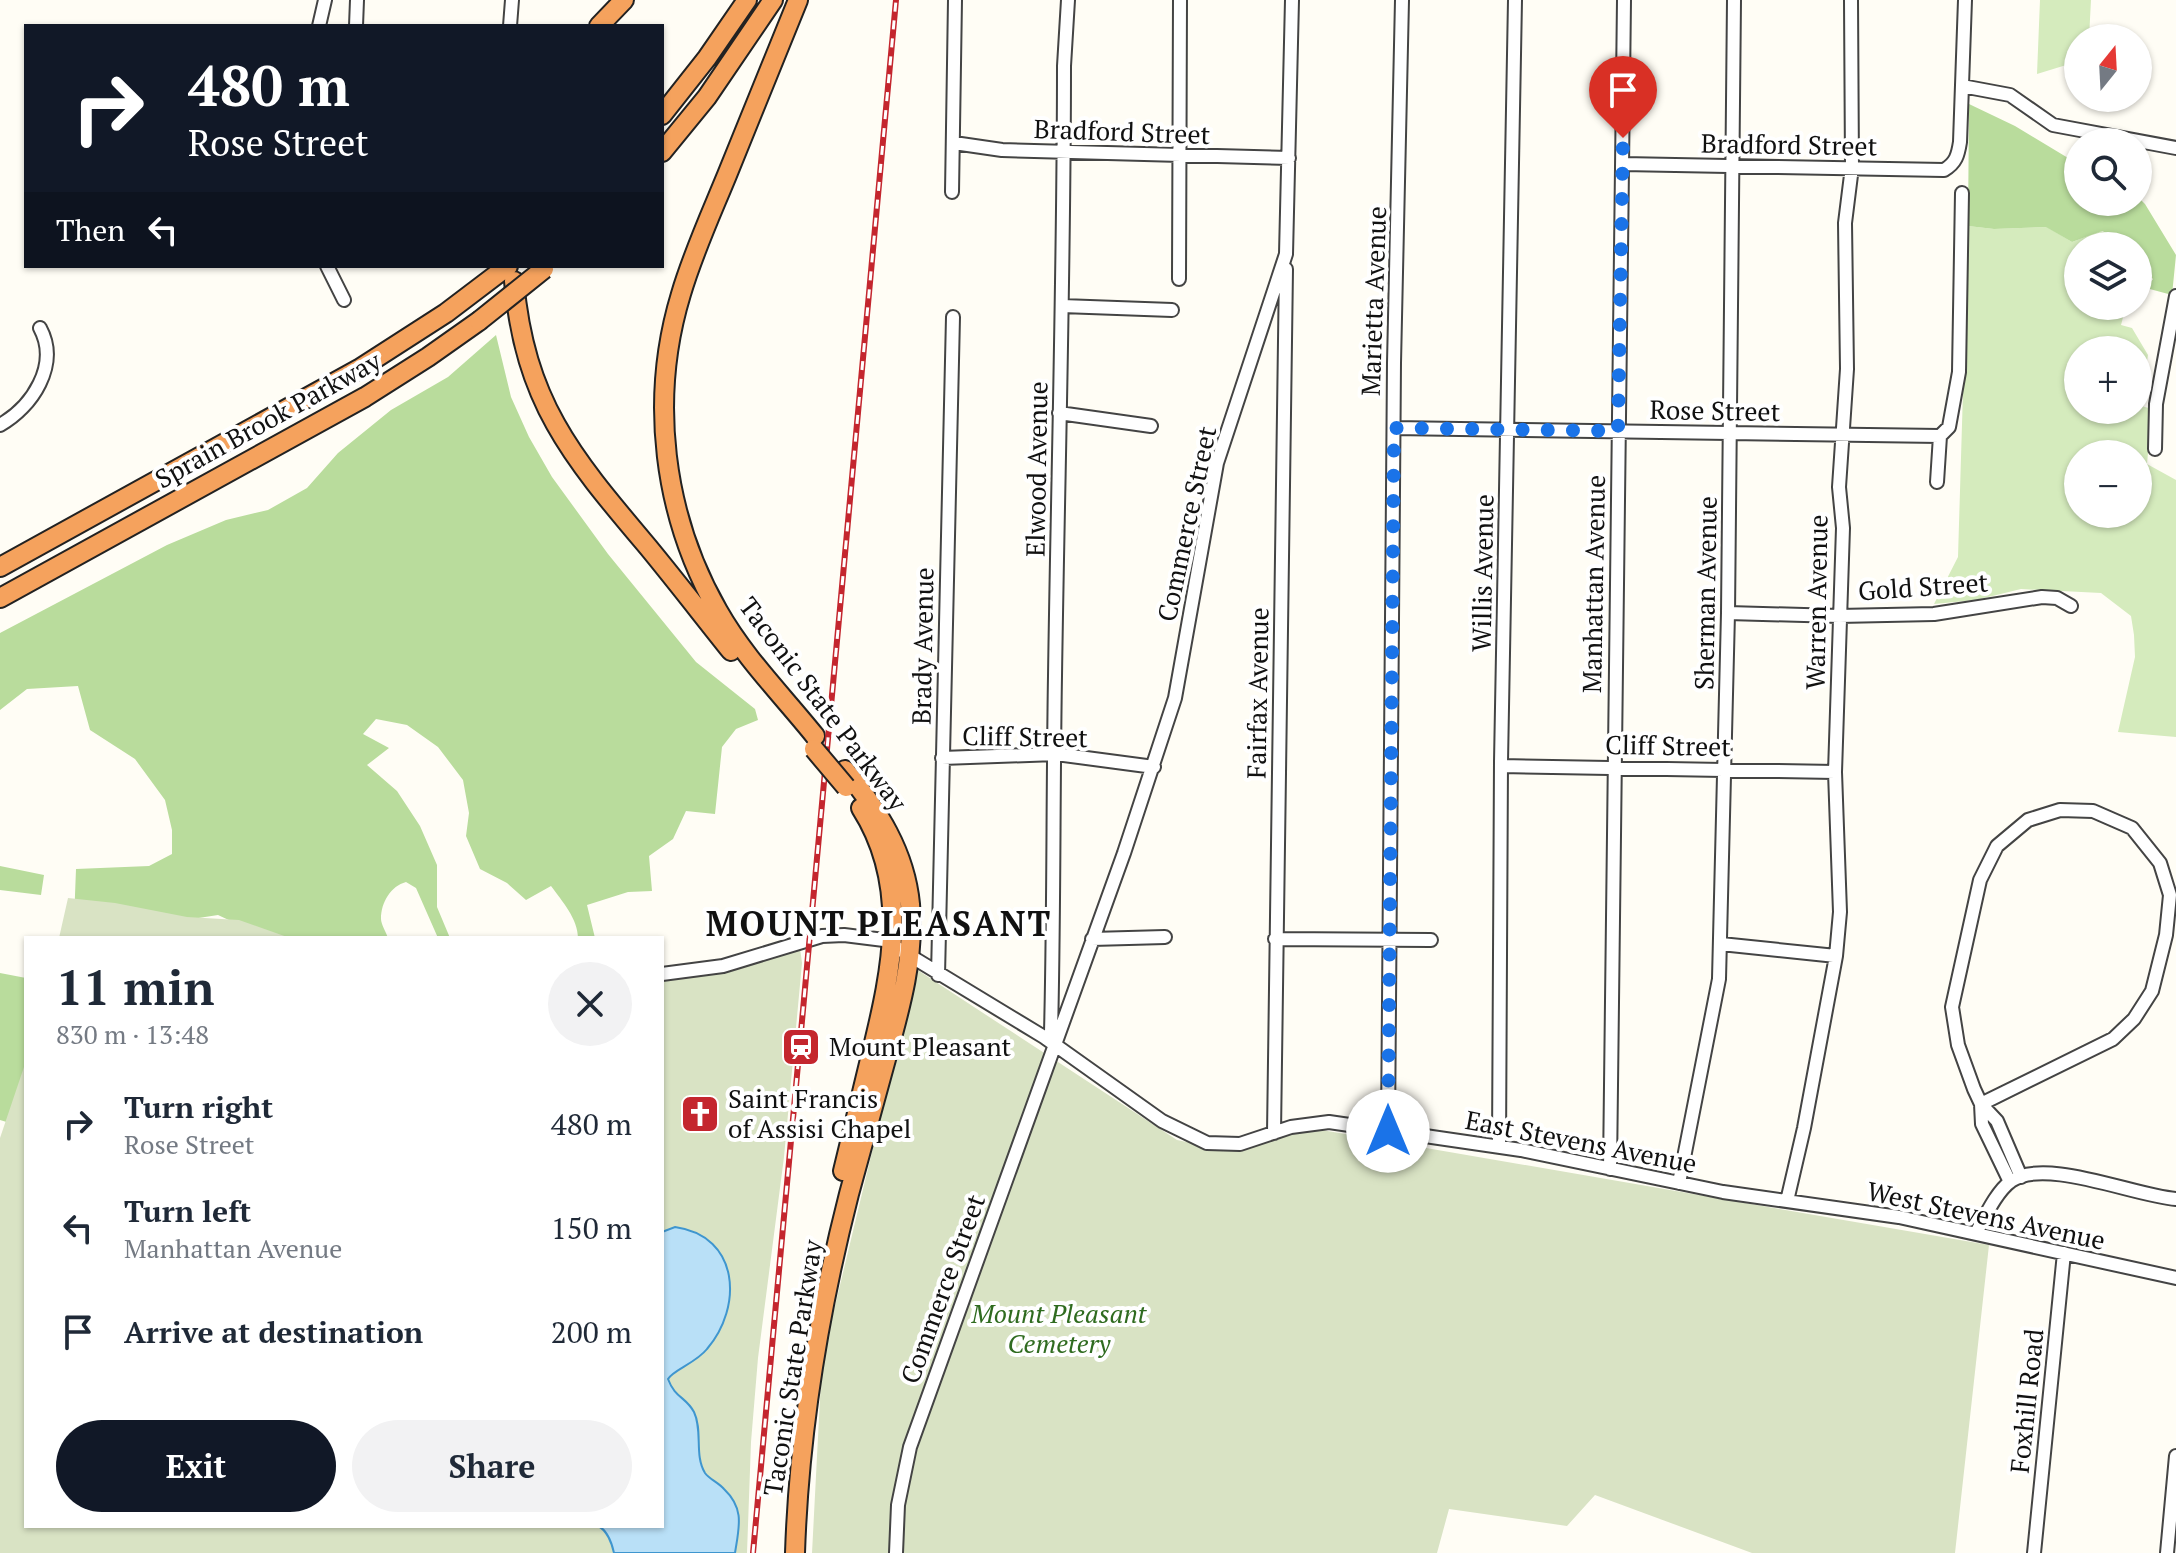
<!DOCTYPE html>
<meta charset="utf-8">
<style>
body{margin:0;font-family:"PT Serif",serif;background:#f2f2f3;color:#1f2937;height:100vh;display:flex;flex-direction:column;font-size:30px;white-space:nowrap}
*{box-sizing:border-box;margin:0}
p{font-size:26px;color:#747a83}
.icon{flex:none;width:44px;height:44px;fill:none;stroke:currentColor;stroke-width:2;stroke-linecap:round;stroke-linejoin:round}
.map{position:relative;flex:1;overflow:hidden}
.side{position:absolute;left:24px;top:936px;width:640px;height:592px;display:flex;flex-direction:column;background:#fff;border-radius:0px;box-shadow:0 2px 6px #0004}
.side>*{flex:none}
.guide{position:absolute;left:24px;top:24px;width:640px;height:244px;border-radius:0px;box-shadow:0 2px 6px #0004;background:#111827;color:#fff;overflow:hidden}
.needle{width:52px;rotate:18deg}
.buttons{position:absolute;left:2064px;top:24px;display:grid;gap:16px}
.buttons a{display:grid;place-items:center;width:88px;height:88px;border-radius:50%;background:#fff;box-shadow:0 2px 6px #0004;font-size:40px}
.pin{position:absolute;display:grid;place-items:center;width:68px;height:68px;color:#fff;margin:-82px -34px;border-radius:50% 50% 50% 0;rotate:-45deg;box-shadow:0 0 8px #0007}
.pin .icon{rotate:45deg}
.me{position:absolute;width:88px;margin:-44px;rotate:0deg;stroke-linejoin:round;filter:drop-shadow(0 0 6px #0008)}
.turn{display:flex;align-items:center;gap:28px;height:168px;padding:0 32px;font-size:36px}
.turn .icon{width:104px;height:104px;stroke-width:2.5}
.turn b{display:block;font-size:56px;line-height:68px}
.then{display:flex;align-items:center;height:76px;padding:0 32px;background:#0003;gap:16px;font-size:30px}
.round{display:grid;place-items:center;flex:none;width:84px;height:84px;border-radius:42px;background:#f2f2f3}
.head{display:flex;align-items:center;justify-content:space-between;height:136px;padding:0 32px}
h1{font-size:48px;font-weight:700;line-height:60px}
.cta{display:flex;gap:16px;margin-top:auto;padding:16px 32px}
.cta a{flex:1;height:92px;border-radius:48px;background:#111827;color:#fff;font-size:32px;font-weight:700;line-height:92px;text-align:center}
.cta a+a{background:#f2f2f3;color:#1f2937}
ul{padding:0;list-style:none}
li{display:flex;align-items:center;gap:24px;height:104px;padding:0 32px}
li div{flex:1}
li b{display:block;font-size:30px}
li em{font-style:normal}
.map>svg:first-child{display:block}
.green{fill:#d5ebbd;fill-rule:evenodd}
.forest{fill:#b9dc9c}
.cemetery{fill:#d9e3c4}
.water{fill:#b9e0f7;stroke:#3f96cf;stroke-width:2}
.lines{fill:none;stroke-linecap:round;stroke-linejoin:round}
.minor-casing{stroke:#444;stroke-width:16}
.highway-casing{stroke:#222;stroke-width:22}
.minor{stroke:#fff;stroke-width:12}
.highway{stroke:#f5a25d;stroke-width:18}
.rail-casing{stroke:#c4262e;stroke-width:6}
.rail{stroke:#fff;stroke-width:3;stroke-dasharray:9;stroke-linecap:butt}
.highway-bridge-casing{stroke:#222;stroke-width:22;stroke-linecap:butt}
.highway-bridge{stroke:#f5a25d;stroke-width:18}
.route{stroke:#1a73e8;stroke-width:14;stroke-dasharray:0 25.2}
.labels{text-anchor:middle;stroke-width:8;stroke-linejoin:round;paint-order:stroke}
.street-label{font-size:26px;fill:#111;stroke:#fff}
.poi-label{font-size:26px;fill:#111;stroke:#fff;text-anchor:start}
.park-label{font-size:26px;font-style:italic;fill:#2f6b1f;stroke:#fff}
.district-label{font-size:34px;font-weight:bold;letter-spacing:2px;fill:#111;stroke:#fff}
</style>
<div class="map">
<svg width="2176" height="1553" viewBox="0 0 2176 1553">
<rect width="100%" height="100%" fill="#fffdf5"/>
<path class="green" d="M2040 0H2091L2089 38H2078L2076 62 2037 74Z
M1968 226 1994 229 2047 227 2072 242 2101 231 2117 238 2122 246H2078V306H2126L2121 325 2132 328 2148 355 2143 386 2138 401V350H2078V410H2138V405L2152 409 2147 464 2176 480V737L2118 732 2135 657 2134 635 2131 616 2101 593 2021 589 1976 600 1934 604 1958 557ZM2078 454H2138V514H2078Z"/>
<path class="forest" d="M1969 104 2015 126 2078 164V202H2138V197L2145 204 2176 255 2172 295 2146 288 2153 279 2138 266V246H2122L2117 238 2102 231 2072 242 2046 227 1994 229 1968 226Z
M496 335 511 397 529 437 552 477 608 554 696 662 755 709 758 720 736 729 722 747 715 814 686 811 673 839 649 856 652 891 628 892 587 905 595 938H578C578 919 562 901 551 886L526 900 507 883 480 869 466 836 469 813 463 780 438 747 407 725 376 719 363 734 389 748 367 765 397 791 420 826 437 865V907L450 938H438L416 888 406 882C391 886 381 902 381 919 381 924 386 932 388 938H250L248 929 218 915 140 927 74 921 76 869 149 866 172 854V830L165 800 135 759 90 730 78 686 27 689 0 710V633L167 545 226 520 268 510 307 488 338 453 391 410 448 377Z
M0 866 44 875 41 895 0 890Z
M0 973 26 978V1128L0 1120Z"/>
<path class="cemetery" d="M68 898 115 903 187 917 239 920 290 938H59Z
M800 948 802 963 784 1157 758 1358 751 1442 747 1553H0V1138L26 1061V1526H662V978Z
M916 969 1177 1140 1226 1150 1316 1129 1989 1245 1955 1553H1752L1595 1495 1567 1526 1449 1509 1437 1553H812L822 1360Z"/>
<path class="water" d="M675 1227C740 1236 743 1307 707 1349 696 1363 673 1370 668 1379 675 1398 686 1397 694 1412 703 1431 694 1455 705 1473 709 1479 719 1483 724 1489 745 1509 739 1527 735 1553H614C612 1544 607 1530 598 1526H662V1232Z"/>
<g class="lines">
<defs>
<path id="minor" d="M319 26 325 0
M356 26 357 0
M510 26 512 0
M1962 86 2010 95 2053 125 2176 148
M954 143 1002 150 1289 158
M1623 164 1944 170C1956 163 1958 155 1960 142L1965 0
M952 192 955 0
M327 266 344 300
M1179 279 1180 0
M1062 306 1172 310
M1059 413 1151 426
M0 425C32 407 60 365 40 328
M1394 428 1940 436
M2155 449 2156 404 2176 296
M1937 482 1940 436 1949 427 1959 372 1962 193
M1728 613 1839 616 1934 614 2042 597 2057 598 2071 606
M942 758 1056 754 1154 767
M1501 766 1835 772
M1092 939 1165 937
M1275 939 1431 940
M1721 944 1836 956
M662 974 723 966 822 936 844 935 884 940 1044 1037 1162 1121 1207 1143 1240 1144 1291 1127 1329 1122 1521 1150 1723 1192 1899 1217 2176 1278
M938 975 953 317
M1055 1045 1051 1032C1054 914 1053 795 1055 676 1058 473 1064 270 1064 66L1068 0
M1981 1104 2113 1039 2134 1019 2152 991 2166 935 2170 895 2160 863 2132 828 2093 811 2060 810 2028 820 1997 846 1980 880 1952 1007 1958 1045 1974 1089 1981 1104 1997 1121 2021 1177
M1981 1104 1982 1124 2010 1182
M1388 1131 1394 363 1402 0
M1274 1133 1286 269
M1499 1147 1501 762 1515 0
M1610 1169 1624 0
M1679 1183 1719 979 1728 613 1734 0
M1787 1201 1804 1128 1836 956 1840 912 1835 772 1843 528 1839 487 1847 369 1845 223 1852 167 1851 0
M1976 1233C1985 1217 1996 1192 2011 1181 2045 1157 2135 1196 2176 1199
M896 1553 898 1505 910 1447 1124 853 1175 698 1217 463 1286 254 1292 0
M2034 1553 2064 1253
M2167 1553 2176 1456"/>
<path id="highway" d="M798 0C775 58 751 116 727 175 711 214 693 253 681 294 649 399 663 515 718 611 744 657 782 695 815 736
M599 26 624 0
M662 115 707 58 747 0
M662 152 707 97 773 0
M514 281C525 403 572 457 648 547 676 581 703 616 731 651
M0 567 359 369 446 313 508 266
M0 598 365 397 428 357 479 321
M843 1171C853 1131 862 1091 872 1051 892 969 910 885 861 808
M795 1553C799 1432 819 1311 849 1194 861 1149 874 1104 886 1059 900 1009 915 957 910 904 905 852 878 810 845 770"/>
</defs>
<use href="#minor" class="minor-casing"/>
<use href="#highway" class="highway-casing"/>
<use href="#minor" class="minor"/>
<use href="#highway" class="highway"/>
<defs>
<path id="rail" d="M753 1553 896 0"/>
</defs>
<use href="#rail" class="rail-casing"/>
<use href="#rail" class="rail"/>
<defs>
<path id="highway-bridge" d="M479 321 544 269
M814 749 846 787"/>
</defs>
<use href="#highway-bridge" class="highway-bridge-casing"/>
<use href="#highway-bridge" class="highway-bridge"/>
</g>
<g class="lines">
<path class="route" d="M1388 1131 1394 428 1618 431 1623 138"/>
</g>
<defs>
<symbol id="station-square" viewBox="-11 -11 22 22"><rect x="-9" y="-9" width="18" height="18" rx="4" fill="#c4262e" stroke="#fff"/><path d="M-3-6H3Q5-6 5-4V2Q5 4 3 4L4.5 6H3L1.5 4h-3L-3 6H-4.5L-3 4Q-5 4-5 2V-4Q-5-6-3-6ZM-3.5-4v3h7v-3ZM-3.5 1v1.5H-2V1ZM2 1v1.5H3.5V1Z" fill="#fff"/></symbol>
<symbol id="church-square" viewBox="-11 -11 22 22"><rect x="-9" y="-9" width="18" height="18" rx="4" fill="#c4262e" stroke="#fff"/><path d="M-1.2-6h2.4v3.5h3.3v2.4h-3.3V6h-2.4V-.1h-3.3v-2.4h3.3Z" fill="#fff"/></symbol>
</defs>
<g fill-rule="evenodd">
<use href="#station-square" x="779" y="1025" width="44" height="44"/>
<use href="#church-square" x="678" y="1092" width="44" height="44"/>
</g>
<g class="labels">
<g class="street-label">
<text transform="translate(1122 132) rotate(2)" y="9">Bradford Street</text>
<text transform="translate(1789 145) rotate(1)" y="9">Bradford Street</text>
<text transform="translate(1374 301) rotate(-88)" y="9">Marietta Avenue</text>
<text transform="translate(1715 411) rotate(1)" y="9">Rose Street</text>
<text transform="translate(268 420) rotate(-29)" y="9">Sprain Brook Parkway</text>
<text transform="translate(1037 469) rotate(-89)" y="9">Elwood Avenue</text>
<text transform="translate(1187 524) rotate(-78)" y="9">Commerce Street</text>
<text transform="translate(1483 573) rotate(-89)" y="9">Willis Avenue</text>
<text transform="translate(1594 584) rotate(-89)" y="9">Manhattan Avenue</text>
<text transform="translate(1923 587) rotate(-4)" y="9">Gold Street</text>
<text transform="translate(1706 593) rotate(-89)" y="9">Sherman Avenue</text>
<text transform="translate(1817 602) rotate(-89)" y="9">Warren Avenue</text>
<text transform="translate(923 646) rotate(-89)" y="9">Brady Avenue</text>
<text transform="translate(1258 693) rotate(-89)" y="9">Fairfax Avenue</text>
<text transform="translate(823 704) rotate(53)" y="9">Taconic State Parkway</text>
<text transform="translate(1025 737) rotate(1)" y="9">Cliff Street</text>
<text transform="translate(1668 746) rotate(1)" y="9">Cliff Street</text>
<text transform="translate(1581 1142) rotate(11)" y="9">East Stevens Avenue</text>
<text transform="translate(1986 1216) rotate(12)" y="9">West Stevens Avenue</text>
<text transform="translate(943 1289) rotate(-70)" y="9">Commerce Street</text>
<text transform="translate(793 1368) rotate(-81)" y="9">Taconic State Parkway</text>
<text transform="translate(2027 1401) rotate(-84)" y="9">Foxhill Road</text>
</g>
<g class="poi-label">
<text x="829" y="1056">Mount Pleasant</text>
<text x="728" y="1108">Saint Francis<tspan x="728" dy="30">of Assisi Chapel</tspan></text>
</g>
<g class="park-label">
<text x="1059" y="1323">Mount Pleasant<tspan x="1059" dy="30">Cemetery</tspan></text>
</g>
<g class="district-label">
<text x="879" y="936">MOUNT PLEASANT</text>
</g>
</g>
</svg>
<div class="buttons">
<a><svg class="needle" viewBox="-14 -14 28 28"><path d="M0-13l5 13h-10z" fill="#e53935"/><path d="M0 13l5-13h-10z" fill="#747a83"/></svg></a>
<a><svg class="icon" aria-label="search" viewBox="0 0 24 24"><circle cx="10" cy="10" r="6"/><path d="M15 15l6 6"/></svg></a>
<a><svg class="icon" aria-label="layers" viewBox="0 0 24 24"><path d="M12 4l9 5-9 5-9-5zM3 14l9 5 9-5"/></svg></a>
<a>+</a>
<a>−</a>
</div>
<div class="pin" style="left:1623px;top:138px;background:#d93025"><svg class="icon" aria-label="arrive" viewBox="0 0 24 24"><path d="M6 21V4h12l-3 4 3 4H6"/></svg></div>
<svg class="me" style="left:1388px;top:1131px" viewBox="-20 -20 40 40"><circle r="19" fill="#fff"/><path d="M0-13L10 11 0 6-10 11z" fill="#1a73e8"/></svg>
<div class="guide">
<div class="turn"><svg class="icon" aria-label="right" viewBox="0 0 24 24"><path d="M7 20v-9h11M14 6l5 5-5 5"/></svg><div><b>480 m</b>Rose Street</div></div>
<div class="then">Then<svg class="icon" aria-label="left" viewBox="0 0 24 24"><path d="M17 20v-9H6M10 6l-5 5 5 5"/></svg></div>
</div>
<section class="side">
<div class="head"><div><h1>11 min</h1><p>830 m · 13:48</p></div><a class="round"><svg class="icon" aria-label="close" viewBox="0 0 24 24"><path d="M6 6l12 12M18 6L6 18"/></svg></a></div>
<ul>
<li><svg class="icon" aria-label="right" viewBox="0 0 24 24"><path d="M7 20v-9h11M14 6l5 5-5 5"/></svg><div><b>Turn right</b><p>Rose Street</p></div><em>480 m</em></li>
<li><svg class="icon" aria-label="left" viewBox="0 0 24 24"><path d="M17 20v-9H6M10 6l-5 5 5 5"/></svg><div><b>Turn left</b><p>Manhattan Avenue</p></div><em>150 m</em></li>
<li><svg class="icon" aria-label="arrive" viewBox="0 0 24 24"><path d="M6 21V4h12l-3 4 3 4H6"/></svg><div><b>Arrive at destination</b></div><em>200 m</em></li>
</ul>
<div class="cta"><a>Exit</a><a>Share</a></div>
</section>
</div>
